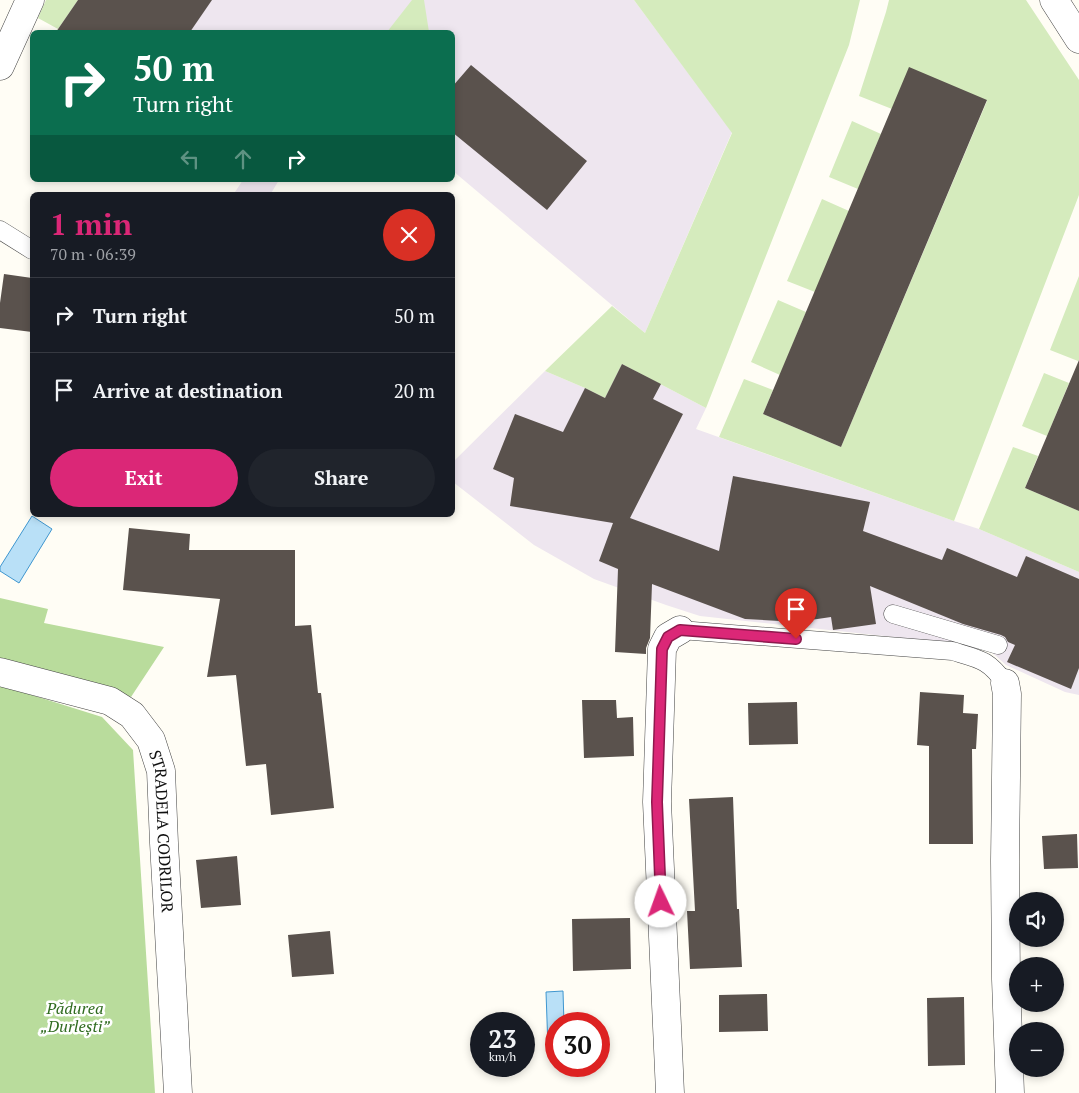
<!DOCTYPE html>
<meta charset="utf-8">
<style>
body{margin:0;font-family:"PT Serif",serif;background:#20242c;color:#f1f3f6;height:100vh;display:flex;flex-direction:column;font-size:19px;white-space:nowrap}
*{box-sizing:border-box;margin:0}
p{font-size:16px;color:#9ea1a6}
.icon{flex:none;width:28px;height:28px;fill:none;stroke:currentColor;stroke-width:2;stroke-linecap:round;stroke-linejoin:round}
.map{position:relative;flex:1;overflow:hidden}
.details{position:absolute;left:30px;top:192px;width:425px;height:325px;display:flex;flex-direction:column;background:#171b24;border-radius:8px;box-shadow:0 2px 8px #0003}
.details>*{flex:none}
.hud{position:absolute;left:30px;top:30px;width:425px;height:152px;border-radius:8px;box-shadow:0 2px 8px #0003;background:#0b6e4f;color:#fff;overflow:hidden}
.fabs{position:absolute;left:1009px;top:892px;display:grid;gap:10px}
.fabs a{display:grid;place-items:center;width:55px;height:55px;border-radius:50%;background:#171b24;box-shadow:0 2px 8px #0003;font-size:25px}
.speed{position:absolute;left:470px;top:1012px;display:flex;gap:10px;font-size:25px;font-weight:700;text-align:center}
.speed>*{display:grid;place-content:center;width:65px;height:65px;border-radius:50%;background:#171b24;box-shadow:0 2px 8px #0003;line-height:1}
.speed small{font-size:12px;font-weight:400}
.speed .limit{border:8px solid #d22;background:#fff;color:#111}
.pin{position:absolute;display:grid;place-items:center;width:42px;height:42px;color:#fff;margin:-51px -21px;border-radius:50% 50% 50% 0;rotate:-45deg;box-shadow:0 0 5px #0007}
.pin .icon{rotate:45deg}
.me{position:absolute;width:55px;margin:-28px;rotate:357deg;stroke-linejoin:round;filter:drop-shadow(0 0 4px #0008)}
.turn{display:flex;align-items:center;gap:18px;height:105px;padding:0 20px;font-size:22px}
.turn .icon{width:65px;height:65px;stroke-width:2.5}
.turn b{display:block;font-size:35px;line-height:42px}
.lanes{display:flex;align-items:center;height:48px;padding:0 20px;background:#0003;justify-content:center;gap:25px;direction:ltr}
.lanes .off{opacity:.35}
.round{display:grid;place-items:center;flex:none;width:52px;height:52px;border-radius:26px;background:#20242c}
.headline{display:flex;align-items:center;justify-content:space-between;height:85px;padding:0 20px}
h1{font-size:30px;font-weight:800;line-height:38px;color:#db2777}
.action{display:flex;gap:10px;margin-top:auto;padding:10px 20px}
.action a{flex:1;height:58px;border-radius:30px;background:#db2777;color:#fff;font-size:20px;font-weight:800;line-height:58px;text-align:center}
.action a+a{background:#20242c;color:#f1f3f6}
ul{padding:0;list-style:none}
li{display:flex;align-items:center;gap:15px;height:75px;padding:0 20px;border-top:1px solid #363941}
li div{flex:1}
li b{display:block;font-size:19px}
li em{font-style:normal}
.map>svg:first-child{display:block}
.industrial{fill:#eee6ef}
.green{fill:#d5ebbd}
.forest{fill:#b9dc9c}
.water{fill:#b9e0f7;stroke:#3f96cf}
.building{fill:#5a524d}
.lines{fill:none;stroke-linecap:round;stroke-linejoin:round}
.service-casing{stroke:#444;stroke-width:19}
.minor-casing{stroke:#444;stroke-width:29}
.tertiary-casing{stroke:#444;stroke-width:29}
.service{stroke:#fff;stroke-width:18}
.minor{stroke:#fff;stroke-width:28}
.tertiary{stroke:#fff;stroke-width:28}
.route-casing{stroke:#8e194d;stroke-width:12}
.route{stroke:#db2777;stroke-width:9}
.labels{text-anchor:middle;stroke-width:5;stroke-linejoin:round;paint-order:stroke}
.street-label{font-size:16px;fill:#111;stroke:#fff}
.park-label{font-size:16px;font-style:italic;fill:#2f6b1f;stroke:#fff}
</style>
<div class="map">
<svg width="1079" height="1093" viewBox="0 0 1079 1093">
<rect width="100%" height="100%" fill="#fffdf5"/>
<path class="industrial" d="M78 0H634L732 132 645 333 453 171 452 32H63L58 29Z
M243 180H279L270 195H233Z
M622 364 706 408 696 429 954 521 979 529 1079 572V695L1065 692 1006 665 986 647 700 616 666 605 594 579 534 545 453 482V462L545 371 585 388Z"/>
<path class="green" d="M46 0H78L58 29 38 18Z
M412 0H424L429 32H387Z
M634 0H860L849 45 706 408 622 364 605 398 585 388 545 371 612 306 645 333 732 133Z
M889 0H1026L1079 80V195L954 521 719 437 744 379 773 390 763 414 841 447 987 101 892 109 859 96 886 12Z
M852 121 881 134 858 189 829 177Z
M822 199 849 211 815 292 787 281Z
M1079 276V360L1078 361 1050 350Z
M778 300 806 312 780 375 751 362Z
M1044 373 1069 383 1047 436 1022 426Z
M1013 447 1038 456 1025 488 1079 511V572L979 529Z"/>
<path class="forest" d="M0 598 48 609 44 623 164 647 131 697 0 662Z
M0 685 102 717 133 750 155 1093H0Z"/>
<path class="water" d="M32 516 52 529 19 583 0 571V567Z
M563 991 564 1024H556V1048H548L546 992Z"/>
<path class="building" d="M78 0H212L190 32H56Z
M471 65 587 161 547 210 452 132V87Z
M909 67 987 100 841 447 763 414Z
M4 274 32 278V332L0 328V303Z
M1079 360V511L1025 488Z
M622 364 661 384 653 399 683 414 630 518 719 551 733 476 870 502 863 531 942 560 947 548 1017 577 1026 556 1079 579V668L1071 689 1007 662 1015 645 1008 642 1005 637 1001 635 963 624 870 586 876 624 833 630 831 617 797 622 745 619 652 584 650 638 646 648V654L615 652 618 569 599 561 613 523 510 506 514 478 493 469 515 414 563 432 585 388 605 398Z
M129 528 190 534 189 550H295V626L311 625 318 693H321L334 808 271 815 266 764 246 766 236 675 207 677 220 599 123 590Z
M920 692 964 695 963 713 978 714 976 749H972L973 844H929V746L917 745Z
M582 700H616L617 718 633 717 634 756 584 758Z
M797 702 798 744 749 745 748 703Z
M733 797 737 909H739L742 967 690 969 687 911H695L689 799Z
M1077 834 1078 868 1044 869 1042 836Z
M237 856 241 905 201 908 196 860Z
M630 918 631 969 573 971 572 919Z
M330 931 334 974 292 977 288 935Z
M767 994 768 1031 719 1032V995Z
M964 997 965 1065 928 1066 927 998Z"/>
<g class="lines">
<defs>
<path id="service" d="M0 230 32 250
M893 614 998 645
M680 630 952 651C979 659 988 659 1005 683"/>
<g id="minor">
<path d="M0 66 30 0"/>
<path id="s1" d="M0 672 110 701 132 715 151 740 161 771 164 843 178 1093"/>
<path d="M1005 683 1007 694 1005 861 1006 979 1010 1093"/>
<path d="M670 1093 657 802 662 649 668 637 680 630"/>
</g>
<path id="tertiary" d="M1054 0 1079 39"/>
</defs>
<use href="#service" class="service-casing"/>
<use href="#minor" class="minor-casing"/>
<use href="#tertiary" class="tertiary-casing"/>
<use href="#service" class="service"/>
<use href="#minor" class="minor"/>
<use href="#tertiary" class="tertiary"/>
</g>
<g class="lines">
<defs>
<path id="route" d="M661 902 657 802 662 649 668 637 680 630 796 639"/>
</defs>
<use href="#route" class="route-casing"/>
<use href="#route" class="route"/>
</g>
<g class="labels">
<g class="street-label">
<text dy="6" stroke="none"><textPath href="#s1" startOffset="264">STRADELA CODRILOR</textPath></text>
</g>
<g class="park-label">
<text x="75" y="1014">Pădurea<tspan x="75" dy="18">„Durlești”</tspan></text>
</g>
</g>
</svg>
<div class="fabs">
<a><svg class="icon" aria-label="sound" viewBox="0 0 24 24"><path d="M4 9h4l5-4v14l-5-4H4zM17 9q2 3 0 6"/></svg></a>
<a>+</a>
<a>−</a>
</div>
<div class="speed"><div>23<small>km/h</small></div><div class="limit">30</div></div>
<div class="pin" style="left:796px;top:639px;background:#d93025"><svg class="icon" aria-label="arrive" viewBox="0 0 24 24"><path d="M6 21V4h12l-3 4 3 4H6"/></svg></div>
<svg class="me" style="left:661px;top:902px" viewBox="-20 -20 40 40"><circle r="19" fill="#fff"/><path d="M0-13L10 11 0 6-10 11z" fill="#db2777"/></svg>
<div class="hud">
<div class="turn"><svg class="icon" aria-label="right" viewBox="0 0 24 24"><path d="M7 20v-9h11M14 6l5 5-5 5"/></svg><div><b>50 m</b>Turn right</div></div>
<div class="lanes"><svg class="icon off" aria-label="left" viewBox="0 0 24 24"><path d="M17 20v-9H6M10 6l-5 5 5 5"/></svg><svg class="icon off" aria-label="ahead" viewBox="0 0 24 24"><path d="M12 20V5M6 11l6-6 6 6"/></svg><svg class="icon" aria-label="right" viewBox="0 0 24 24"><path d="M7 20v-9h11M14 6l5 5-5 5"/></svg></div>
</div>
<section class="details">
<div class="headline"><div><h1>1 min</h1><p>70 m · 06:39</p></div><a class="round" style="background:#d93025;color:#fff"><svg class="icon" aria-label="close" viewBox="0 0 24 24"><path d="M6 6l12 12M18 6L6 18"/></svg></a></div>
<ul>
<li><svg class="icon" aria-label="right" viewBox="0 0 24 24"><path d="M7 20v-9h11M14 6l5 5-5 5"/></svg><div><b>Turn right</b></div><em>50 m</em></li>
<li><svg class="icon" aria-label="arrive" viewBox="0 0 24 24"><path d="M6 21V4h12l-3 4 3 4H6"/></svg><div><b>Arrive at destination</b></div><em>20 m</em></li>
</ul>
<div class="action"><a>Exit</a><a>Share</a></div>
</section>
</div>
